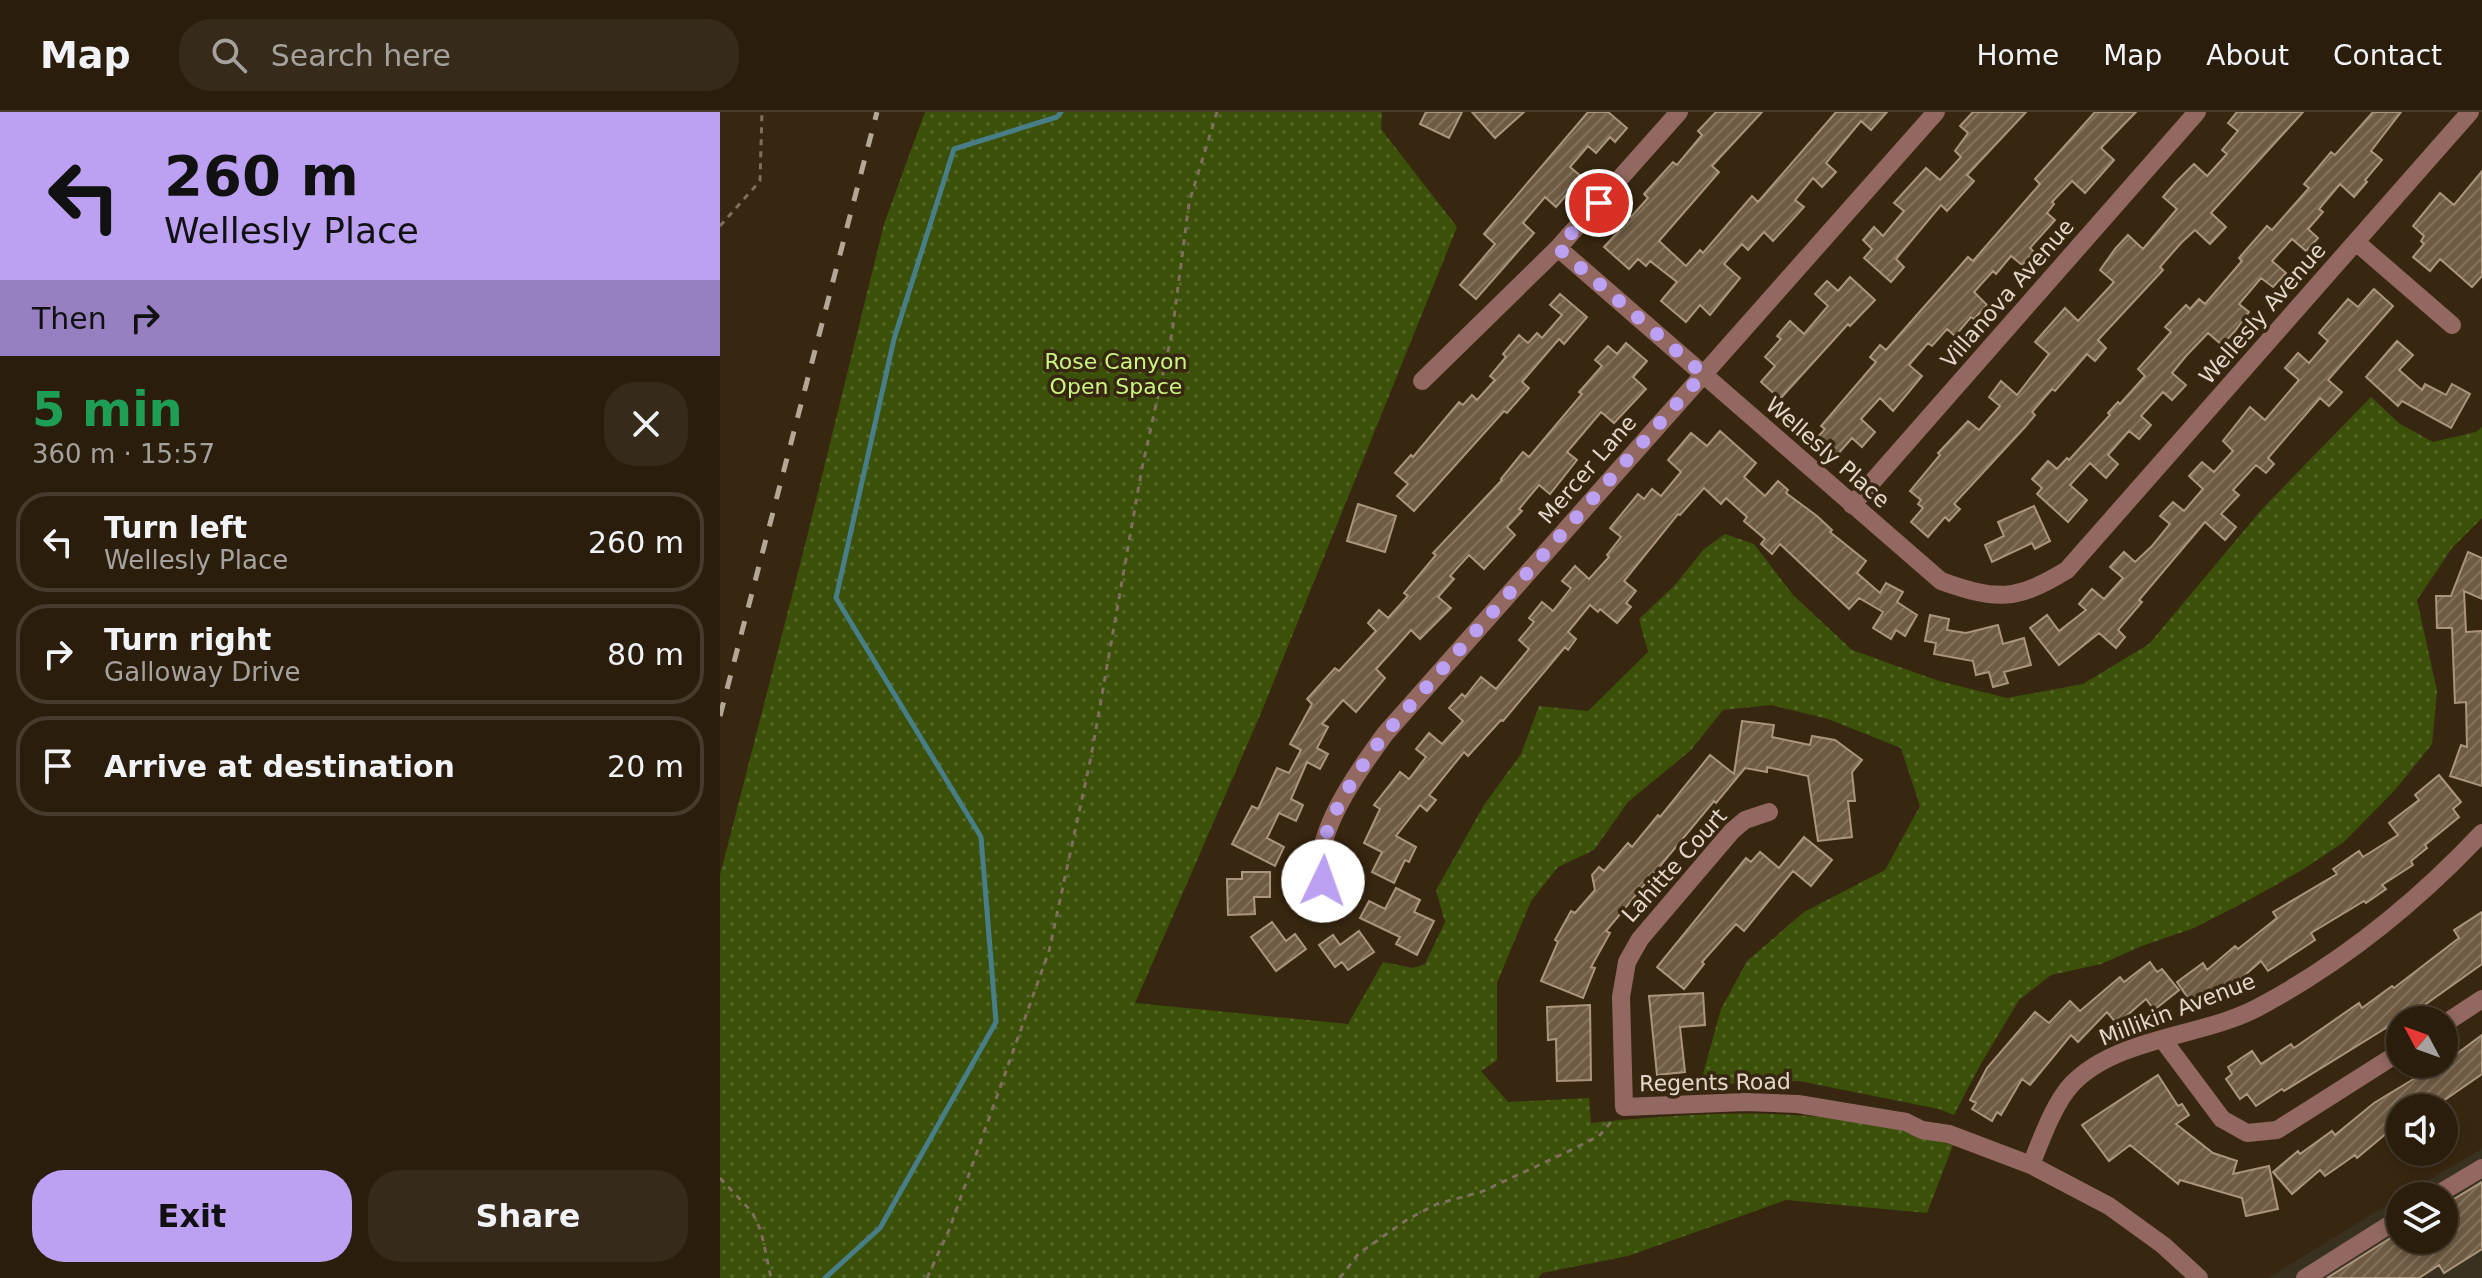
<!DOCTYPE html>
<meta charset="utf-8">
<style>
body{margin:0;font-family:"DejaVu Sans",sans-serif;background:#362a1a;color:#f1f3f6;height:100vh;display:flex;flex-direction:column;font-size:30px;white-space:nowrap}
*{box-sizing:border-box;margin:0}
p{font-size:26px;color:#a5a29d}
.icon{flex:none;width:44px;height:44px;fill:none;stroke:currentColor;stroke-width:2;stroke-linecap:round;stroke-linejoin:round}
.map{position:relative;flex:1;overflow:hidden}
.side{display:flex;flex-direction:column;background:#2a1d0c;width:720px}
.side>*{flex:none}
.guide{background:#bca0f2;color:#111;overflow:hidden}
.needle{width:52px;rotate:311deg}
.tools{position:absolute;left:1666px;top:894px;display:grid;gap:16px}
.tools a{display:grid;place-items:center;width:72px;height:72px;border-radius:50%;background:#2a1d0c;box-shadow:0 4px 12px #0003,0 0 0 2px #463b2d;font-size:40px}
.pin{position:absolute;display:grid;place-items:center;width:68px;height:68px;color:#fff;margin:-34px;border:4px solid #fff;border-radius:50%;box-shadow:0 2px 8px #0007}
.me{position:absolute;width:88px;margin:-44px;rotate:3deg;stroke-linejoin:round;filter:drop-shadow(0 0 6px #0008)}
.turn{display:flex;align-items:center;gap:28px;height:168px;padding:0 32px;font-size:36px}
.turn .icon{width:104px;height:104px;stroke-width:2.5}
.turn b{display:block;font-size:56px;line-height:68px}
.then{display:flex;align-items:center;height:76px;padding:0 32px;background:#0003;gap:16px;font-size:30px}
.round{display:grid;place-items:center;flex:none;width:84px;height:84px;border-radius:32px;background:#362a1a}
.head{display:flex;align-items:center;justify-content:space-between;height:136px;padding:0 32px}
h1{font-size:48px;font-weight:600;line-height:60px;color:#1e9e55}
.button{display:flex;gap:16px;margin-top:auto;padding:16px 32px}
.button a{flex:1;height:92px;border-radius:32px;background:#bca0f2;color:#111;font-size:32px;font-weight:600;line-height:92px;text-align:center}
.button a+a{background:#362a1a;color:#f1f3f6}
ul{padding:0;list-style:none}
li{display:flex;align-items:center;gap:24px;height:100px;margin:0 16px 12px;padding:0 16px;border:4px solid #463b2d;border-radius:32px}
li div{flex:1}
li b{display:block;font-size:30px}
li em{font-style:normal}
header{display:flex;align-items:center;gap:48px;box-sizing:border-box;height:112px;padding:0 40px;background:#2a1d0c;border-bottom:2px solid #463b2d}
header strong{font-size:38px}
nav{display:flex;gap:44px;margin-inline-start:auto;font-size:28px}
.search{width:560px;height:72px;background:#362a1a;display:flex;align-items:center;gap:20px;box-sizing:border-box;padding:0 28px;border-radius:32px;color:#a5a29d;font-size:30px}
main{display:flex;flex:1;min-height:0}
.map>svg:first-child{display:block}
.commercial{fill:#393120}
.grass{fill:url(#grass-dots)}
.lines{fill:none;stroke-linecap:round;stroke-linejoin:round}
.stream{stroke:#487e87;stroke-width:5}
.building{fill:url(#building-hatch);stroke:#ab957c;stroke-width:2}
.path{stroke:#7f705d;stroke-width:3;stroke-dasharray:6 6;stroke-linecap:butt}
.minor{stroke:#926860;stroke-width:18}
.rail{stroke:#b4a797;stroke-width:5;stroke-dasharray:14 14;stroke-linecap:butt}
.route{stroke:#bca0f2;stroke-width:14;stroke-dasharray:0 25.2}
.labels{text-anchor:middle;stroke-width:7;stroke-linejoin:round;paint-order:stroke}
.street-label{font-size:22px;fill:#e3d7ca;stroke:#382710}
.park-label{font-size:22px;fill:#caf57f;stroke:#382710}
</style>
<header>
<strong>Map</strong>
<div class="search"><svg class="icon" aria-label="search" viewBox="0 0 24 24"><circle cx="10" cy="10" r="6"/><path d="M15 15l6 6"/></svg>Search here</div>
<nav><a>Home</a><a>Map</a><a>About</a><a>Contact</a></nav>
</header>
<main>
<section class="side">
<div class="guide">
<div class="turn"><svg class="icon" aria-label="left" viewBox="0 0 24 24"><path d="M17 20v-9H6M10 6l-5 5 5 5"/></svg><div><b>260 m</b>Wellesly Place</div></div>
<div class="then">Then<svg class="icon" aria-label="right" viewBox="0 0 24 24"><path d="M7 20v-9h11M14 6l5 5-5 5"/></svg></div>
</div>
<div class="head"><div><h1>5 min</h1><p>360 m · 15:57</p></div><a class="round"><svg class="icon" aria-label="close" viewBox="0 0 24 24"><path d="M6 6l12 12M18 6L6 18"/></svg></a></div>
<ul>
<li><svg class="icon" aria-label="left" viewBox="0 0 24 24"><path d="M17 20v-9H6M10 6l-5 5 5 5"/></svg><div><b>Turn left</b><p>Wellesly Place</p></div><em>260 m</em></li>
<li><svg class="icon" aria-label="right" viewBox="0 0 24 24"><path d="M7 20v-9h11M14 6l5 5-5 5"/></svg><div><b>Turn right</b><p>Galloway Drive</p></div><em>80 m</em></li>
<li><svg class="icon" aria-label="arrive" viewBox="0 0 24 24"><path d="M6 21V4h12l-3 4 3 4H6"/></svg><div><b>Arrive at destination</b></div><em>20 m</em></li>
</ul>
<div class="button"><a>Exit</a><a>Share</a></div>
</section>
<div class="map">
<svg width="1762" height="1166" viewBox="0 0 1762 1166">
<defs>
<pattern id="grass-dots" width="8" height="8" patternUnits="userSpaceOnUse" patternTransform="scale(2)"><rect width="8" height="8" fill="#3b5009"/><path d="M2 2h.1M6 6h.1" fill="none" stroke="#57682c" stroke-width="1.8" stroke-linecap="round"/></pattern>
<pattern id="building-hatch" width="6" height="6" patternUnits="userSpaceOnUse" patternTransform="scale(2)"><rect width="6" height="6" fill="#6f5b43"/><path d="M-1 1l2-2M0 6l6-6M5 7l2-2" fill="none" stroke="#83725d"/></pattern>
</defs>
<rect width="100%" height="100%" fill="#382710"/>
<path class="commercial" d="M1762 1037V1166H1548L1680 1085V1128H1724V1084H1681Z"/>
<path class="grass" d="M205 0H662L661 17 737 115 541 601 415 891 628 912 663 850 693 856 705 852 725 810 716 778 764 693 801 642 819 594 868 599 928 540 919 507 955 473 983 438 1005 422 1034 432 1073 483 1132 538 1219 569 1287 586 1363 572 1429 532 1543 396 1651 285 1680 312 1713 330 1756 320 1762 315V406L1732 436 1697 488 1717 579 1712 632 1675 678 1624 730 1582 758 1527 789 1474 816 1422 834 1381 852 1331 863 1299 888 1259 955 1234 1003 1219 997 1079 969 980 973 1001 897 1027 849 1084 800 1165 758 1200 694 1181 636 1108 607 1051 593 1003 598 971 638 908 690 874 738 838 755 811 789 777 871V948L761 959 788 990 869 986 871 1011C974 1001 1077 994 1179 1017 1197 1021 1215 1028 1233 1033L1207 1101 1066 1088 908 1144 822 1161 818 1166H0V763L84 437 164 112Z"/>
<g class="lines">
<path class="stream" d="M105 1166 160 1116 276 910 261 725 116 486 174 227 234 37 337 5 341 0"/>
</g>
<path class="building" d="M706 0H742L729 26 700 12Z
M752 0H804L775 26Z
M868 0H888L907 16 895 30 890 25 876 41 868 34 850 55 862 65 836 95 825 85 803 111 814 121 756 187 740 173 775 132 764 122Z
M996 0H1042L992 54 999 60 939 129 966 154 980 138 983 141 1032 84 1038 90 1116 0H1167L1151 18 1141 9 1106 51 1116 60 1102 75 1093 66 1075 88 1084 95 1053 129 1044 120 1028 138 1022 132 1004 152 1020 166 990 203 980 193 966 210 941 189 957 170 930 149 926 154 918 147 909 157 884 135 899 119 896 116 908 102 911 105 928 86 924 82 953 50 957 53 982 23 978 19Z
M1253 0H1306L1247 63 1254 69 1227 99 1221 93 1176 147 1184 155 1171 170 1144 146 1152 137 1143 128 1154 115 1163 124 1184 99 1174 91 1206 56 1220 68 1241 45 1235 39 1248 21 1240 14Z
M1375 0H1416L1381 36 1394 48 1365 81 1352 69 1332 90 1334 92 1327 101 1335 108 1310 136 1314 140 1302 153 1291 144 1276 162 1273 159 1254 180 1267 193 1254 207 1251 205 1235 224 1227 217 1212 234 1208 231 1189 253 1202 264 1173 299 1160 286 1141 307 1155 320 1142 335 1132 326 1117 343 1097 326 1105 317 1101 314 1156 250 1150 245 1160 233 1166 238 1248 145 1253 149 1320 72 1315 67Z
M1517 0H1583L1491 101 1506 115 1490 132 1475 118 1461 131 1440 155 1443 158 1378 228 1386 236 1375 249 1367 242 1335 279 1332 277 1312 300 1315 303 1305 315 1234 392 1240 397 1229 409 1225 405 1208 425 1191 410 1203 396 1198 392 1201 388 1190 379 1220 343 1218 341 1248 309 1259 318 1280 294 1269 285 1281 269 1297 283 1329 242 1315 230 1345 196 1358 209 1394 170 1380 158 1395 137 1408 123 1423 137 1457 97 1443 85 1456 70 1474 52 1487 64 1507 42 1502 38 1518 19 1508 11Z
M1653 0H1681L1651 39 1662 48 1645 68 1647 70 1634 85 1620 72 1599 97 1603 100 1588 117 1598 126 1586 139 1572 127 1552 149 1566 161 1553 175 1541 166 1519 192 1529 200 1515 219 1502 233 1488 221 1466 244 1452 261 1466 273 1452 288 1443 280 1421 304 1431 313 1419 327 1409 319 1388 343 1398 352 1386 366 1370 351 1350 373 1367 388 1348 410 1317 382 1322 376 1312 367 1328 349 1337 357 1347 346 1349 348 1390 303 1388 301 1398 290 1400 292 1425 264 1418 257 1451 220 1445 215 1466 193 1470 197 1479 187 1485 192 1522 149 1519 146 1547 114 1552 118 1589 76 1584 72 1611 40 1615 43Z
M1762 59V164L1752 175 1720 147 1710 159 1693 145 1704 132 1701 129 1704 124 1693 114 1720 81 1734 93Z
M1130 165 1155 188 1130 214 1128 212 1060 287 1041 270 1055 254 1045 245 1061 227 1057 224 1070 209 1084 222 1108 194 1095 182 1107 169 1118 179Z
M1654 177 1673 194 1608 268 1622 280 1609 294 1600 286 1548 346 1554 352 1546 361 1536 353 1513 378 1519 383 1501 402 1516 415 1505 428 1485 410 1419 488 1422 490 1398 518 1405 525 1396 536 1379 521 1339 553 1310 516 1327 503 1339 519 1366 498 1359 492 1372 477 1384 487 1403 466 1390 455 1404 440 1415 450 1432 434 1450 412 1440 404 1453 390 1464 399 1483 377 1469 364 1482 350 1494 360 1513 339 1503 329 1530 295 1545 308 1579 268 1565 256 1578 241 1589 251 1608 229 1599 221 1628 187 1638 195Z
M840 182 867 205 844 232 839 227 802 270 809 276 787 301 784 299 694 399 677 384 688 372 675 361 691 343 693 345 739 290 743 293 752 283 757 288 775 268 770 264 786 245 783 242 799 223 808 231 817 221 822 226 842 203 830 193Z
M1677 229 1693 243 1679 258 1702 278 1705 272 1726 283 1732 272 1750 282 1731 316 1682 289 1678 294 1646 265Z
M906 231 927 249 913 265 926 277 894 311 881 300 847 340 857 348 830 382 819 373 799 397 802 399 787 415 795 423 764 457 749 443 730 464 734 467 718 485 731 496 700 527 691 518 675 536 656 557 665 566 636 600 623 588 602 612 608 615 597 636 608 642 600 657 587 650 571 687 583 693 576 709 559 701 547 726 564 735 555 754 512 732 532 694 538 697 557 656 569 661 581 638 570 632 592 592 587 587 615 556 619 559 656 519 648 511 659 498 668 506 688 484 684 481 716 443 713 441 782 368 781 367 803 340 809 345 862 282 859 280 882 254 875 248 888 234 897 242Z
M1000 319 1036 351 1024 365 1045 384 1058 369 1068 378 1066 381 1097 404 1112 418 1110 420 1146 449 1137 461 1160 481 1166 471 1183 480 1177 490 1197 503 1185 524 1176 518 1171 527 1153 516 1163 500 1139 486 1129 497 1060 432 1052 442 1041 432 1045 427 1024 409 1027 405 1006 386 1001 392 984 376 960 403 958 402 904 469 916 479 906 491 911 495 897 511 880 497 878 500 870 493 848 520 856 527 848 538 845 535 783 609 781 608 748 644 744 640 709 683 716 688 707 699 700 693 676 724 696 735 689 750 685 748 674 771 652 760 662 740 644 731 660 697 654 693 680 660 689 667 706 645 696 637 709 621 722 632 743 609 729 596 742 582 745 585 761 565 776 577 809 537 799 528 814 510 809 506 822 490 833 499 851 476 842 469 855 454 869 467 889 445 887 443 901 425 890 416 918 382 924 387 932 377 941 384 961 360 948 348 971 321 987 334Z
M638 392 676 404 665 440 627 429Z
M1314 394 1330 429 1315 437 1312 431 1272 450 1265 433 1284 424 1278 410Z
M1748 440 1762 446V487L1744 479 1746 520 1762 519V674L1730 664 1741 633 1747 635 1746 590 1735 591 1732 516H1717L1716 484H1731Z
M1210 503 1229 507 1227 518 1246 521 1278 513 1283 532 1304 526 1311 553 1284 560 1288 571 1273 575 1269 560 1256 563 1253 549 1214 542 1216 531 1205 529Z
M1022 609 1054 613 1052 625 1090 633 1092 624 1115 628 1142 648 1132 660 1135 689H1128L1132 725 1098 729 1088 664 1047 655V660L1025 656 996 691 994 689 886 819 890 821 871 855 875 856 863 886 821 869 838 830 835 828 851 799 855 801 875 778 872 763 879 755 884 759 908 731 912 735 938 703 940 705 990 643 1014 662Z
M1719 663 1741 690 1733 697 1739 705 1705 733 1707 736 1691 749 1693 753 1662 773 1666 777 1646 791 1644 789 1591 821 1595 828 1548 859 1541 849 1509 877 1506 873 1483 889 1479 883 1470 889 1457 870 1483 851 1487 858 1515 834 1518 837 1557 806 1553 800 1617 762 1613 757 1639 739 1643 745 1678 723 1669 711 1699 688 1695 683Z
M1084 725 1112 748 1091 774 1073 759 1024 819 1016 812 982 850 984 852 964 877 937 855 1026 746 1031 750 1040 740 1059 756Z
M522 760H550V785H534L535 802 508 803 507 767H522Z
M676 776 700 788 694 800 714 809 697 843 676 832 680 825 640 806 649 789 665 797Z
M1762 800V852L1699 897 1696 894 1674 911 1564 979 1562 977 1536 994 1527 982 1520 987 1506 967 1512 962 1508 955 1532 939 1541 952 1571 932 1574 936 1639 891 1642 896 1672 874 1674 876 1739 826 1734 818Z
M552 810 566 829 575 822 586 837 556 859 531 825Z
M639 819 654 840 628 858 622 850 615 855 599 833 613 823 620 833Z
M1430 850 1437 860 1442 857 1459 878 1434 898 1426 887 1397 912 1387 900 1358 930 1351 923 1310 973 1302 967 1281 1003 1277 1000 1272 1009 1252 997 1256 991 1250 988 1267 956 1315 900 1329 911 1350 889 1360 899 1400 865 1404 870Z
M983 881 985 913 960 915 965 960 937 963 929 884Z
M870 893 871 968 837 969 836 927 828 928 827 895Z
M1762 923V962L1713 996H1680V1019L1671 1024 1668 1020 1637 1046 1635 1043 1605 1064 1600 1058 1572 1082 1553 1060 1578 1039 1580 1042 1612 1019 1615 1023 1654 991 1710 957 1712 960Z
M1438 963 1458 994 1462 992 1469 1003 1456 1012 1493 1041 1517 1049 1513 1062 1549 1054 1558 1097 1526 1104 1522 1086 1460 1068 1458 1072 1410 1033 1389 1049 1362 1013Z
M1762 1070V1137L1724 1161 1719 1153 1699 1166H1607L1680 1120V1128H1724V1093Z"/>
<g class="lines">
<path class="path" d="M0 114 40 69 42 0
M0 1066 32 1100 41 1119 51 1166
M207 1166 229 1118 329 839 371 645 422 356 452 221 469 91 497 0
M620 1166 638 1142 688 1107 717 1092 761 1080 845 1041 879 1024 892 1009"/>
<path class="minor" d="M1636 130 1732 213
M838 136 1221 469C1277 489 1296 489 1347 458L1750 0
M702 269 838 136 959 0
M1132 393 1477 0
M1049 700 1025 708 1012 719 920 827 907 850 901 885 904 995 1025 990 1078 992 1186 1010 1202 1018 1229 1022 1311 1053 1389 1094 1443 1133 1479 1166
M603 769C588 727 641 655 665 622L1216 0
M1724 912 1762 887
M1443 928 1502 1007 1527 1021 1557 1018 1680 940
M1311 1053C1321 1028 1334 991 1352 972 1397 925 1482 925 1537 896 1622 851 1696 791 1762 721
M1715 1084 1762 1056
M1585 1166 1680 1106"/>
<path class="rail" d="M0 604 157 0"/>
</g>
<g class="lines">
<path class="route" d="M603 769C588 727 641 655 665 622L983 262 838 136 879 91"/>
</g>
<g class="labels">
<g class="street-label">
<text transform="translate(1287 181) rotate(-49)" y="8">Villanova Avenue</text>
<text transform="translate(1542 201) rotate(-49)" y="8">Wellesly Avenue</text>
<text transform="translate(1108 340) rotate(41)" y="8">Wellesly Place</text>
<text transform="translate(867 357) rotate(-49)" y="8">Mercer Lane</text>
<text transform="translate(954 753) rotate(-48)" y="8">Lahitte Court</text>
<text transform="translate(1457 897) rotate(-21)" y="8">Millikin Avenue</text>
<text transform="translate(995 970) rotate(-1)" y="8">Regents Road</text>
</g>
<g class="park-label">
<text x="396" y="257">Rose Canyon<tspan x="396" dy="25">Open Space</tspan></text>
</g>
</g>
</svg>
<div class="tools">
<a><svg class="needle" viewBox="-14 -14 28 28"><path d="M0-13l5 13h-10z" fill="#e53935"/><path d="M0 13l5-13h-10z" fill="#a5a29d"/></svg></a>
<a><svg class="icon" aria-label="sound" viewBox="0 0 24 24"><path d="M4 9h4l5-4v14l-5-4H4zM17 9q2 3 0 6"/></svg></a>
<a><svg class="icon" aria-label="layers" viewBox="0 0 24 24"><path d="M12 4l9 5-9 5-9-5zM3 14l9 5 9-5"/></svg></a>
</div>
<div class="pin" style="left:879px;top:91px;background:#d93025"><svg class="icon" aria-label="arrive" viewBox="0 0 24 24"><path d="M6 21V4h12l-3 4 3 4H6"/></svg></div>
<svg class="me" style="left:603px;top:769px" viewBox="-20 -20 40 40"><circle r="19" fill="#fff"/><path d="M0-13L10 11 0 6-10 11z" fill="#bca0f2"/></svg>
</div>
</main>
